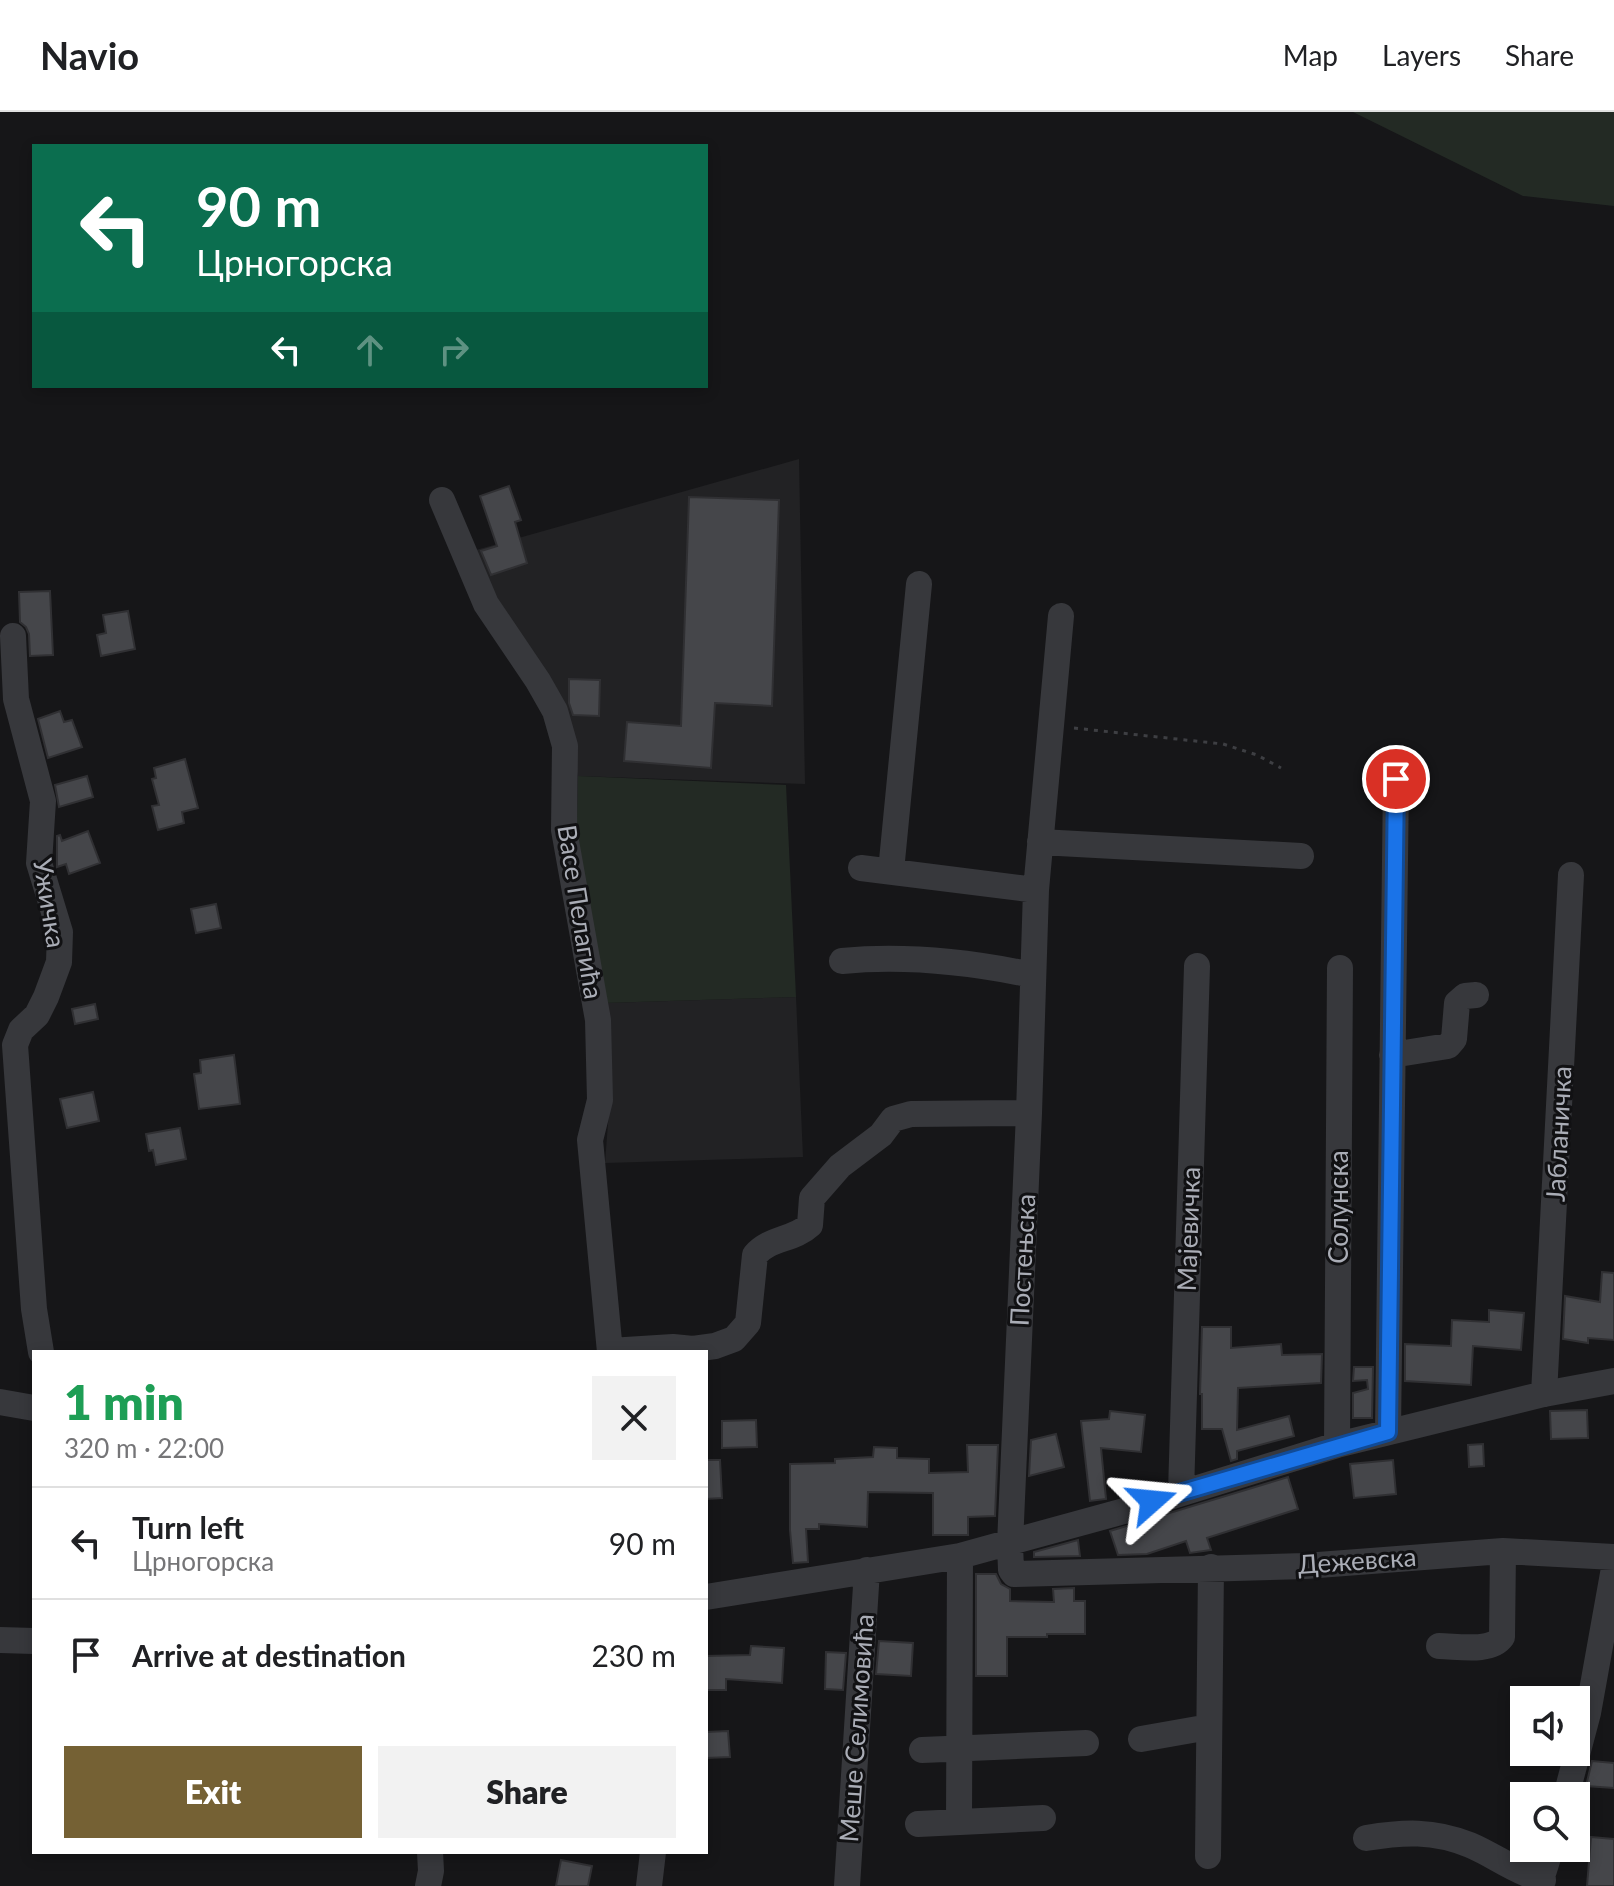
<!DOCTYPE html>
<meta charset="utf-8">
<style>
body{margin:0;font-family:Lato,sans-serif;background:#f2f2f2;color:#202124;height:100vh;display:flex;flex-direction:column;font-size:30px;white-space:nowrap}
*{box-sizing:border-box;margin:0}
p{font-size:26px;color:#757577}
.icon{flex:none;width:44px;height:44px;fill:none;stroke:currentColor;stroke-width:2;stroke-linecap:round;stroke-linejoin:round}
.map{position:relative;flex:1;overflow:hidden}
.sheet{position:absolute;left:32px;top:1238px;width:676px;height:504px;display:flex;flex-direction:column;background:#fff;border-radius:0px;box-shadow:0 4px 12px #0003}
.sheet>*{flex:none}
.guide{position:absolute;left:32px;top:32px;width:676px;height:244px;border-radius:0px;box-shadow:0 4px 12px #0003;background:#0b6e4f;color:#fff;overflow:hidden}
.fabs{position:absolute;left:1510px;top:1574px;display:grid;gap:16px}
.fabs a{display:grid;place-items:center;width:80px;height:80px;border-radius:0px;background:#fff;box-shadow:0 4px 12px #0003;font-size:40px}
.pin{position:absolute;display:grid;place-items:center;width:68px;height:68px;color:#fff;margin:-34px;border:4px solid #fff;border-radius:50%;box-shadow:0 2px 8px #0007}
.me{position:absolute;width:88px;margin:-44px;rotate:72deg;stroke-linejoin:round;filter:drop-shadow(0 0 6px #0008)}
.turn{display:flex;align-items:center;gap:28px;height:168px;padding:0 32px;font-size:36px}
.turn .icon{width:104px;height:104px;stroke-width:2.5}
.turn b{display:block;font-size:56px;line-height:68px}
.lanes{display:flex;align-items:center;height:76px;padding:0 32px;background:#0003;justify-content:center;gap:40px;direction:ltr}
.lanes .off{opacity:.35}
.round{display:grid;place-items:center;flex:none;width:84px;height:84px;border-radius:0px;background:#f2f2f2}
.overview{display:flex;align-items:center;justify-content:space-between;height:136px;padding:0 32px}
h1{font-size:48px;font-weight:800;line-height:60px;color:#1e9e55}
.primary-button{display:flex;gap:16px;margin-top:auto;padding:16px 32px}
.primary-button a{flex:1;height:92px;border-radius:0px;background:#756134;color:#fff;font-size:32px;font-weight:800;line-height:92px;text-align:center}
.primary-button a+a{background:#f2f2f2;color:#202124}
ul{padding:0;list-style:none}
li{display:flex;align-items:center;gap:24px;height:112px;padding:0 32px;border-top:2px solid #e0e0e0}
li div{flex:1}
li b{display:block;font-size:30px}
li em{font-style:normal}
header{display:flex;align-items:center;gap:48px;box-sizing:border-box;height:112px;padding:0 40px;background:#fff;border-bottom:2px solid #e0e0e0}
header strong{font-size:38px}
nav{display:flex;gap:44px;margin-inline-start:auto;font-size:28px}
.map>svg:first-child{display:block}
.built{fill:#222224}
.green{fill:#232a24}
.building{fill:#45464a;stroke:#303033;stroke-width:2}
.lines{fill:none;stroke-linecap:round;stroke-linejoin:round}
.path{stroke:#3e3f43;stroke-width:3;stroke-dasharray:4 6;stroke-linecap:butt}
.minor{stroke:#37383c;stroke-width:26}
.route-casing{stroke:#114b97;stroke-width:20}
.route{stroke:#1a73e8;stroke-width:14}
.labels{text-anchor:middle;stroke-width:6;stroke-linejoin:round;paint-order:stroke}
.street-label{font-size:26px;fill:#aaadb6;stroke:#111113}
</style>
<header>
<strong>Navio</strong>
<nav><a>Map</a><a>Layers</a><a>Share</a></nav>
</header>
<div class="map">
<svg width="1614" height="1774" viewBox="0 0 1614 1774">
<rect width="100%" height="100%" fill="#161618"/>
<path class="built" d="M799 347 805 672 578 664 563 599 500 498 476 438Z
M796 885 803 1045 605 1051 610 985 604 891Z"/>
<path class="green" d="M1353 0H1614V94L1523 84Z
M578 664 786 673 796 885 604 891 576 751Z"/>
<path class="building" d="M509 374 521 408 515 410 527 451 491 463 481 439 497 434 480 384Z
M689 385 779 388 772 594 715 591 711 656 624 649 627 610 681 614Z
M50 479 53 543 30 544 29 522 26 515 20 510 19 480Z
M128 499 135 537 101 544 97 523 106 521 103 503Z
M569 567 600 568 599 604 573 603 569 591Z
M60 599 64 610 72 608 82 635 48 646 38 607Z
M185 647 198 696 182 700 184 711 158 718 152 694 159 693 152 667 156 666 154 656Z
M87 664 93 685 59 695 55 673Z
M88 719 100 751 69 762 66 752 57 755V724L60 723 62 729Z
M216 792 221 816 196 821 191 797Z
M95 892 98 907 75 912 72 897Z
M234 943 240 992 199 997 194 962 201 961 200 948Z
M93 980 99 1009 67 1016 60 987Z
M180 1016 186 1047 156 1053 153 1038 149 1039 146 1022Z
M1602 1160 1614 1161V1228L1588 1226V1231L1563 1227 1565 1184 1600 1190Z
M1489 1198 1524 1201 1521 1238 1473 1234 1471 1273 1405 1269V1232L1451 1234 1452 1208 1489 1210Z
M1202 1215H1231V1236L1281 1232 1282 1243 1322 1242 1321 1271 1238 1276 1237 1318 1289 1304 1294 1324 1237 1339V1347L1231 1349 1222 1317H1202V1282H1200Z
M1354 1255H1373L1372 1306H1353V1281L1368 1277 1367 1268 1353 1269Z
M1587 1298 1588 1326 1551 1327 1550 1299Z
M1110 1299 1145 1303 1141 1340 1101 1336 1106 1387 1090 1389 1081 1309 1109 1307Z
M756 1308 757 1335 722 1336V1309Z
M1056 1322 1064 1355 1029 1364 1031 1328Z
M1483 1332 1484 1354 1469 1355 1468 1333Z
M967 1333H998L995 1404 968 1405V1423H933V1381L868 1380 867 1415 819 1412V1417H806L808 1450 793 1451 790 1418V1352L835 1351V1347L873 1345 874 1335 897 1336V1346L929 1347V1361L968 1360Z
M706 1348H720L722 1386 706 1387Z
M1393 1348 1396 1382 1354 1386 1350 1352Z
M1288 1365 1298 1397 1207 1426 1211 1438 1190 1441 1186 1429 1147 1442 1118 1443 1110 1419Z
M1078 1428 1080 1444 1034 1445V1440Z
M976 1462H996L1001 1472 1010 1477V1489L1054 1490 1053 1477 1074 1476V1489H1085V1522H1047V1525H1007V1564H976Z
M879 1529 913 1531 911 1564 876 1562Z
M751 1534 784 1536 782 1571 726 1567V1578H706V1544L750 1543Z
M826 1540 846 1541 843 1578 825 1577Z
M728 1619 730 1645 706 1646V1620Z
M1592 1649 1614 1651V1676L1586 1674Z
M1591 1725 1614 1727V1774H1587Z
M561 1748 592 1754 588 1774H556Z"/>
<g class="lines">
<path class="path" d="M1074 616 1223 632 1257 643 1281 656"/>
<path class="minor" d="M442 388 486 492 538 569 555 599 565 634 564 718 598 908 600 988 590 1028 610 1240
M1061 504 1036 778 1029 1001 1010 1432 1011 1458 1014 1462 1305 1454 1503 1439 1614 1445
M13 524 16 587 43 689 39 751 60 820 59 850 46 885 37 903 21 918 15 933 34 1197 41 1240
M1040 730 1301 744
M861 756 1036 778
M891 759 919 472
M842 849C905 843 970 850 1032 863
M1392 943 1448 934 1454 927 1457 891 1465 884 1476 883
M610 1239 673 1235 693 1237 715 1234 734 1227 748 1211 755 1143C769 1126 794 1128 810 1113L812 1086 840 1054 881 1023 893 1007 911 1002 1029 1001
M1544 1282 1571 763
M0 1290 34 1296
M1388 1320 1396 667
M1337 1333 1340 856
M1181 1380 1197 854
M706 1485 960 1444 1124 1399 1337 1333 1544 1282 1614 1269
M0 1528 34 1529
M1439 1534C1457 1534 1491 1541 1502 1525L1503 1439
M1141 1627 1209 1615
M922 1638 1086 1631
M1566 1684 1588 1601 1614 1456
M959 1710 960 1444
M918 1712 1043 1706
M1366 1726C1403 1720 1433 1718 1470 1733 1496 1744 1513 1759 1543 1768
M1208 1744 1211 1455
M428 1774 431 1759 430 1740
M649 1774 653 1740
M847 1774 867 1458
M1539 1774 1551 1736"/>
</g>
<g class="lines">
<defs>
<path id="route" d="M1152 1389 1388 1320 1396 667"/>
</defs>
<use href="#route" class="route-casing"/>
<use href="#route" class="route"/>
</g>
<g class="labels">
<g class="street-label">
<text transform="translate(49 791) rotate(81)" y="9">Ужичка</text>
<text transform="translate(580 800) rotate(81)" y="9">Васе Пелагића</text>
<text transform="translate(1559 1022) rotate(-87)" y="9">Јабланичка</text>
<text transform="translate(1339 1095) rotate(-90)" y="9">Солунска</text>
<text transform="translate(1189 1117) rotate(-88)" y="9">Мајевичка</text>
<text transform="translate(1023 1148) rotate(-87)" y="9">Постењска</text>
<text transform="translate(1357 1449) rotate(-4)" y="9">Дежевска</text>
<text transform="translate(857 1616) rotate(-86)" y="9">Меше Селимовића</text>
</g>
</g>
</svg>
<div class="fabs">
<a><svg class="icon" aria-label="sound" viewBox="0 0 24 24"><path d="M4 9h4l5-4v14l-5-4H4zM17 9q2 3 0 6"/></svg></a>
<a><svg class="icon" aria-label="search" viewBox="0 0 24 24"><circle cx="10" cy="10" r="6"/><path d="M15 15l6 6"/></svg></a>
</div>
<div class="pin" style="left:1396px;top:667px;background:#d93025"><svg class="icon" aria-label="arrive" viewBox="0 0 24 24"><path d="M6 21V4h12l-3 4 3 4H6"/></svg></div>
<svg class="me" style="left:1152px;top:1389px" viewBox="-20 -20 40 40"><path d="M0-17L14 15 0 8-14 15z" fill="#1a73e8" stroke="#fff" stroke-width="4"/></svg>
<div class="guide">
<div class="turn"><svg class="icon" aria-label="left" viewBox="0 0 24 24"><path d="M17 20v-9H6M10 6l-5 5 5 5"/></svg><div><b>90 m</b>Црногорска</div></div>
<div class="lanes"><svg class="icon" aria-label="left" viewBox="0 0 24 24"><path d="M17 20v-9H6M10 6l-5 5 5 5"/></svg><svg class="icon off" aria-label="ahead" viewBox="0 0 24 24"><path d="M12 20V5M6 11l6-6 6 6"/></svg><svg class="icon off" aria-label="right" viewBox="0 0 24 24"><path d="M7 20v-9h11M14 6l5 5-5 5"/></svg></div>
</div>
<section class="sheet">
<div class="overview"><div><h1>1 min</h1><p>320 m · 22:00</p></div><a class="round"><svg class="icon" aria-label="close" viewBox="0 0 24 24"><path d="M6 6l12 12M18 6L6 18"/></svg></a></div>
<ul>
<li><svg class="icon" aria-label="left" viewBox="0 0 24 24"><path d="M17 20v-9H6M10 6l-5 5 5 5"/></svg><div><b>Turn left</b><p>Црногорска</p></div><em>90 m</em></li>
<li><svg class="icon" aria-label="arrive" viewBox="0 0 24 24"><path d="M6 21V4h12l-3 4 3 4H6"/></svg><div><b>Arrive at destination</b></div><em>230 m</em></li>
</ul>
<div class="primary-button"><a>Exit</a><a>Share</a></div>
</section>
</div>
